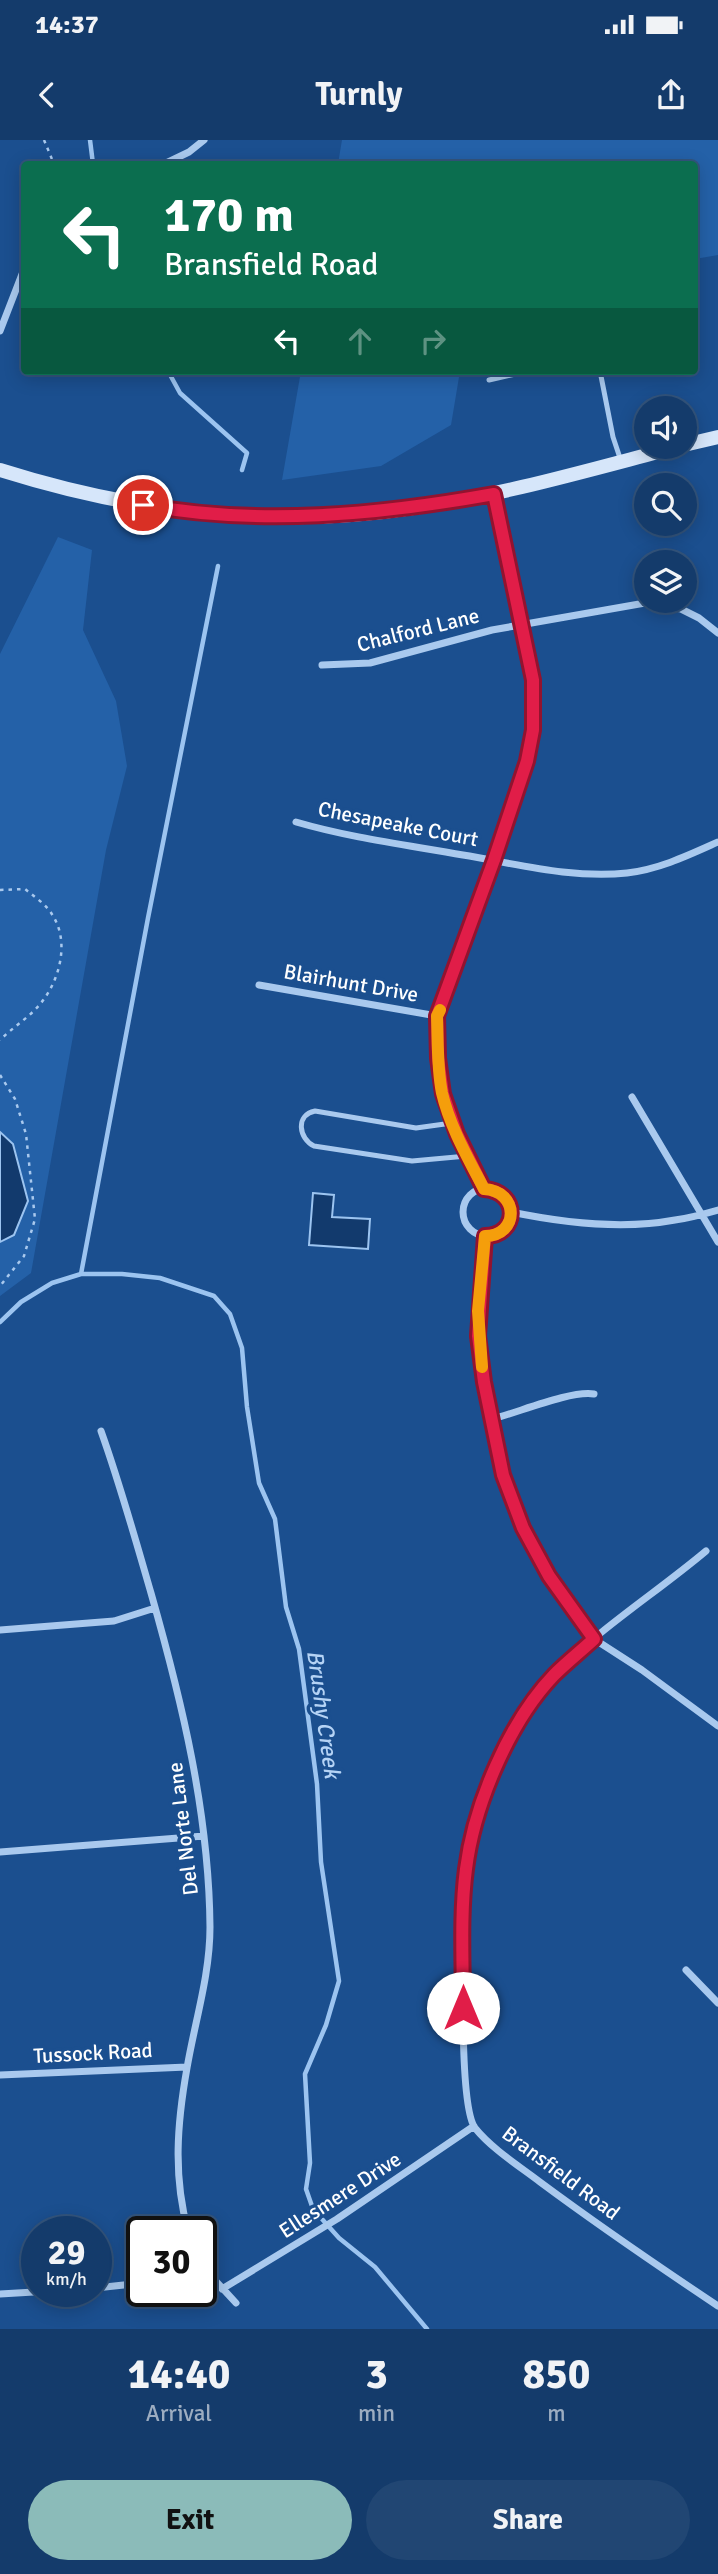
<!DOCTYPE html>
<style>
body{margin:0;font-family:Signika,sans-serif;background:#214673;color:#f1f3f6;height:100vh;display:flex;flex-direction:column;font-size:26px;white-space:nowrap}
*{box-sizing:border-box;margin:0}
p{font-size:23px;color:#9dadc1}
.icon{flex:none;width:38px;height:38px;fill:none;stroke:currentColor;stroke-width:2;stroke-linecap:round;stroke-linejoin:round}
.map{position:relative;height:2189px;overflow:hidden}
.details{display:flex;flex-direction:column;background:#143b6b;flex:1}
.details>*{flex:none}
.top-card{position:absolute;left:21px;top:21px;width:677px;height:214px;border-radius:7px;box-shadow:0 4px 18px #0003,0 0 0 2px #33557e;background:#0b6e4f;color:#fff;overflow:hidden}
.controls{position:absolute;left:634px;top:256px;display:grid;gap:14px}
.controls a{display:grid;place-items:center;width:63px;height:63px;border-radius:50%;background:#143b6b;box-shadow:0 4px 18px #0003,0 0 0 2px #33557e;font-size:35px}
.speed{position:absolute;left:21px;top:2076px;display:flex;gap:14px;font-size:35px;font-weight:700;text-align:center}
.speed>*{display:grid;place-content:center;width:91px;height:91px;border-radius:50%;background:#143b6b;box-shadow:0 4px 18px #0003,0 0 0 2px #33557e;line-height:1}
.speed small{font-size:18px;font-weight:400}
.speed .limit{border:4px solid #111;border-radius:10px;background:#fff;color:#111}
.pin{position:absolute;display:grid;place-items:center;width:60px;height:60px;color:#fff;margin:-30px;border:4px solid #fff;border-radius:50%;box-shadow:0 2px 7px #0007}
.me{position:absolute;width:77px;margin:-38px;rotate:0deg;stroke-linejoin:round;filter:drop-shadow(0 0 5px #0008)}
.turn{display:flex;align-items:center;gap:24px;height:147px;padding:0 28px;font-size:32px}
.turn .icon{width:91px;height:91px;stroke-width:2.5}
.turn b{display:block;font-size:49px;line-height:60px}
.lanes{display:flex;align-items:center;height:66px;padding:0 28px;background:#0003;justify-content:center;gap:35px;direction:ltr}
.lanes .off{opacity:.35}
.eta{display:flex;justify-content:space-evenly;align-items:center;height:119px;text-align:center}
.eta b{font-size:42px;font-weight:700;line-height:49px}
.cta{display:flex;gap:14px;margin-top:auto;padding:14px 28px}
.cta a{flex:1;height:80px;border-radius:42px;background:#8bbbb9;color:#111;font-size:28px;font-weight:700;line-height:80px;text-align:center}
.cta a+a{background:#214673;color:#f1f3f6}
.status{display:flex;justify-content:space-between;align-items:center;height:49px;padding:0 35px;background:#143b6b;direction:ltr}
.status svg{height:19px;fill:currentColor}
header{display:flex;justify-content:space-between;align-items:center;height:91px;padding:0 28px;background:#143b6b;font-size:32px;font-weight:700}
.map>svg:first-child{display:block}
.green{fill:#2461a8}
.water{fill:#123a6d;stroke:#9cc4f0;stroke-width:2}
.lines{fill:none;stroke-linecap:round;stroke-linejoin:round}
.stream{stroke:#9cc4f0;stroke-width:4.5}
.path{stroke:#a9c9ee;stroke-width:2.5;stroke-dasharray:3.5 5;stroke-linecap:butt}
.lane{stroke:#a9c9ee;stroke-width:5}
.street{stroke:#a9c9ee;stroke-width:7}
.secondary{stroke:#d6e6fa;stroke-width:14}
.route-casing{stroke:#92132f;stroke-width:18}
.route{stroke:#e11d48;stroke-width:12}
.slow{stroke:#f59e0b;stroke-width:12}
.labels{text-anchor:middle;stroke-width:7;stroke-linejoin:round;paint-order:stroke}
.street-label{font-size:21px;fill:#fff;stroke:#1b4f8f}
.water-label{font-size:23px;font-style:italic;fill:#b5d3f5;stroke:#1b4f8f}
</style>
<div class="status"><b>14:37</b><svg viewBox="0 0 49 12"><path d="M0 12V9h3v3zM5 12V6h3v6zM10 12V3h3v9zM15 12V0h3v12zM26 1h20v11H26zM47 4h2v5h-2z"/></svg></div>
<header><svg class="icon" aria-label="back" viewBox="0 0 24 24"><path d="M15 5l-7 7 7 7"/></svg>Turnly<svg class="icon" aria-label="share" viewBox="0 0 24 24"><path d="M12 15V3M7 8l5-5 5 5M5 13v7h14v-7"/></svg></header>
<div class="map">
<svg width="718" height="2189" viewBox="0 0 718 2189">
<rect width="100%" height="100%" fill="#1b4f8f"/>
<path class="green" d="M342 0H718V115L695 119V24H338Z
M301 231H460L451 285 381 326 282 340Z
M58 397 92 410 83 490 116 561 127 626 106 710 31 1133 0 1156V514Z"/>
<path class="water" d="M0 992 13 1004 28 1061 14 1095 0 1102Z
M313 1053 334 1055 332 1077 370 1079 368 1109 309 1105Z"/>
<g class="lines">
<path class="stream" d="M90 0 93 24
M168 231 180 253 247 313 242 330
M81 1134 148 778 218 426
M0 1182 21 1162 52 1143 81 1134H122L160 1138 214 1156 230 1174 242 1208 247 1267 259 1343 275 1379 286 1467 299 1509 317 1644 321 1722 339 1841 326 1885 305 1934 310 2023 306 2049 313 2069 339 2098 375 2127 427 2189"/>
<path class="path" d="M44 0 54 24
M0 750 25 749C35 757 47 765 53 776 70 803 59 841 41 863 30 877 13 887 0 900
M0 935 15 959 26 994 35 1079 24 1116 0 1146"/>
<path class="lane" d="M600 231 613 297 621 321
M489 240 529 231
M452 983 416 988 315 971C295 975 299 999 314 1006L412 1021 467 1016"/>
<path class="street" d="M164 24 189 12 204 0
M0 191 24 129
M322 525 370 523 492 490 645 463 681 469 699 478 718 493
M296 682C351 698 407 705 463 715 517 724 573 739 627 733 660 729 689 715 718 702
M259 845 437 876
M632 957 718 1102
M463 1072a24 24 0 1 1 48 0a24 24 0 1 1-48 0Z
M484 1049 457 994 443 954 438 918 437 876 494 720 527 621 533 590V540L494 354
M511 1072C564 1083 621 1090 675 1080 689 1078 704 1074 718 1070
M485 1096 478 1171 484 1242 504 1335 523 1388 549 1436 594 1499 642 1530 718 1586
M492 1279C517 1273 571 1250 594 1254
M101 1291C120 1344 135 1398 151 1453 182 1562 209 1673 210 1787 210 1835 195 1881 187 1928 177 1984 173 2036 188 2091
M706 1411C656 1453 600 1488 554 1535 509 1581 473 1666 466 1730 461 1774 463 1818 463 1862 463 1886 463 1971 475 1988 492 2009 519 2026 540 2042 598 2085 658 2126 718 2166
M0 1490 114 1481 155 1468
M0 1712 204 1696
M686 1830 718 1863
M0 1935 187 1927
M201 2125 236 2163
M96 2148 142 2143
M222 2149 337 2079 474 1986
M0 2154 51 2151"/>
<path class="secondary" d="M684 305 718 297
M0 330C133 372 274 389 413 368 504 355 592 329 681 306"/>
</g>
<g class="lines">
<defs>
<path id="route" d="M143 365C260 386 378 375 494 354L533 540V590L527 621 494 720 437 876 438 918 443 954 457 994 484 1049C520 1051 519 1096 485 1096L478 1196 484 1242 503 1335 523 1388 549 1436 594 1499C581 1511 566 1523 554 1535 509 1582 474 1665 466 1729 460 1775 463 1822 463 1868"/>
</defs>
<use href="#route" class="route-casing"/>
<use href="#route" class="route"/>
<path class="slow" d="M440 870 437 876C438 902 437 928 442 953 450 987 468 1018 484 1049 520 1051 519 1096 485 1096L478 1171 482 1227"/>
</g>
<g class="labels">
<g class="street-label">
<text transform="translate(418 490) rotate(-14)" y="7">Chalford Lane</text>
<text transform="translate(398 684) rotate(11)" y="7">Chesapeake Court</text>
<text transform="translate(351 843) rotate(10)" y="7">Blairhunt Drive</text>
<text transform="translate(183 1689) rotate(-97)" y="7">Del Norte Lane</text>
<text transform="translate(93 1913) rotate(-3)" y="7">Tussock Road</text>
<text transform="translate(561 2033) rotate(37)" y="7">Bransfield Road</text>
<text transform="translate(340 2055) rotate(-33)" y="7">Ellesmere Drive</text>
</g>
<g class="water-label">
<text transform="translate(324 1574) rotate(82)" y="8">Brushy Creek</text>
</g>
</g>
</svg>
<div class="controls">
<a><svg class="icon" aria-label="sound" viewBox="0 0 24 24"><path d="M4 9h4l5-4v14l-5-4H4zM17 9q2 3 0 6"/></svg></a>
<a><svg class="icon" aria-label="search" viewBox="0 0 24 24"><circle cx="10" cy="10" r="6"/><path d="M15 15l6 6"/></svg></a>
<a><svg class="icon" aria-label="layers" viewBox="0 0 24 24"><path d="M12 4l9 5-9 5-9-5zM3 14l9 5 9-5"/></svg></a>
</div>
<div class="speed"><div>29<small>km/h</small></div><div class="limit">30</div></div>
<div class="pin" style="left:143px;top:365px;background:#d93025"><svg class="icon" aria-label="arrive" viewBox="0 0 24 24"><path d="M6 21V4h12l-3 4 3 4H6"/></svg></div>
<svg class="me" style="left:463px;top:1868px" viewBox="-20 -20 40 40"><circle r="19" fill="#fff"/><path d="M0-13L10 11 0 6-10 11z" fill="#e11d48"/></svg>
<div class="top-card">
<div class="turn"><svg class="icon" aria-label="left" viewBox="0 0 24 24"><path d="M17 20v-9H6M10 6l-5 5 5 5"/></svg><div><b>170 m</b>Bransfield Road</div></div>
<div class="lanes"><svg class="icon" aria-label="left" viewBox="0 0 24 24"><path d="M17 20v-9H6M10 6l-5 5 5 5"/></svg><svg class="icon off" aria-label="ahead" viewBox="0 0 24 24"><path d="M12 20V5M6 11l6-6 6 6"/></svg><svg class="icon off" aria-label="right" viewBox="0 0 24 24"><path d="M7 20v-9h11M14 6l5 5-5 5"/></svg></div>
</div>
</div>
<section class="details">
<div class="eta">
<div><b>14:40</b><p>Arrival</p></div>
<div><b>3</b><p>min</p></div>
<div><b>850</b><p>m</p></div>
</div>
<div class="cta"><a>Exit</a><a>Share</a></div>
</section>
